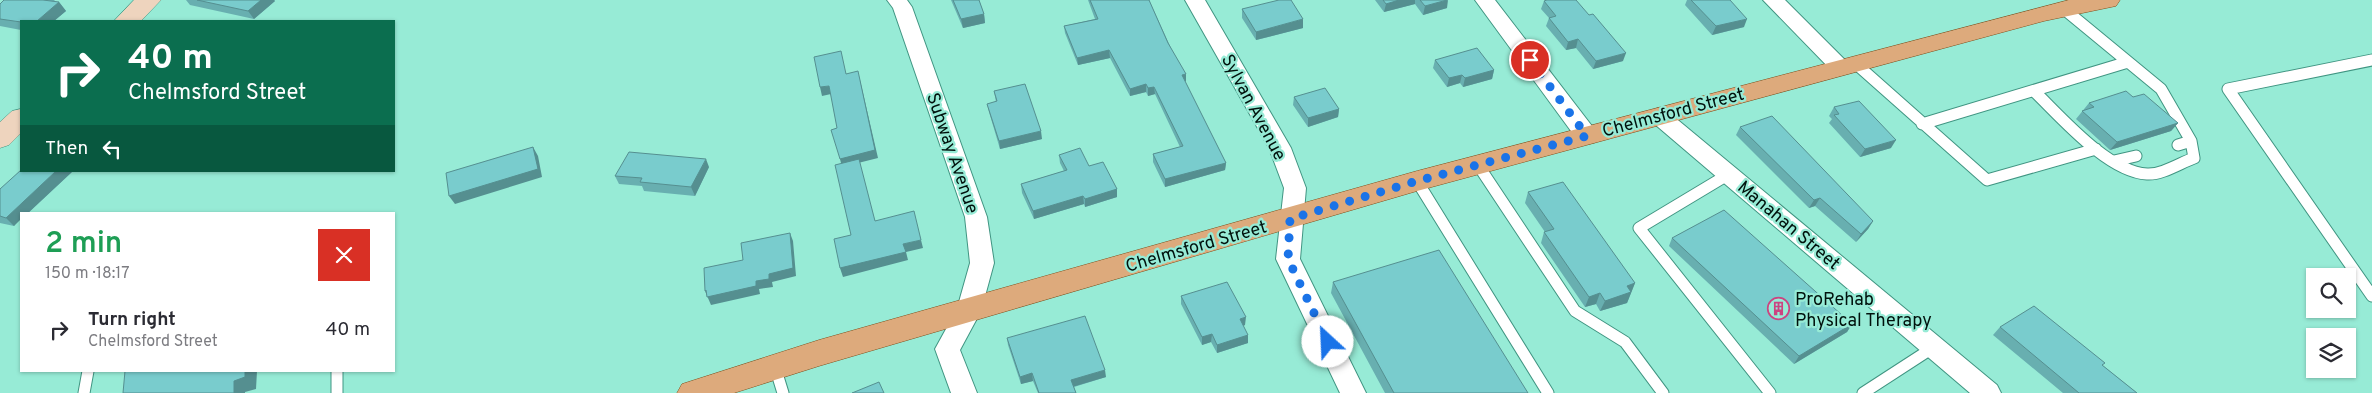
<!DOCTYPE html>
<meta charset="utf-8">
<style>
body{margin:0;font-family:Overpass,sans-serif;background:#f2f2f3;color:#2b2b33;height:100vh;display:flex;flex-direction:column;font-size:19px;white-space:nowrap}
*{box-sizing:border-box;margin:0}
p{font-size:16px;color:#7c7c81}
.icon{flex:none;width:28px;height:28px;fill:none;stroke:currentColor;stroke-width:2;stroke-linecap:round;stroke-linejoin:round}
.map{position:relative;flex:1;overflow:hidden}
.drawer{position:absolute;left:20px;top:212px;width:375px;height:160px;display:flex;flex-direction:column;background:#fff;border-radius:0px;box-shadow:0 1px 4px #0004}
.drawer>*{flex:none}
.top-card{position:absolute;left:20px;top:20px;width:375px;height:152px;border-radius:0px;box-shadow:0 1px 4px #0004;background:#0b6e4f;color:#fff;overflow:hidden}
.buttons{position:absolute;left:2306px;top:268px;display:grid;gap:10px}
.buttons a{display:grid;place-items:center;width:50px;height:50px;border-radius:0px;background:#fff;box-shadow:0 1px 4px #0004;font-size:25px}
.pin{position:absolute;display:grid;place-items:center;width:42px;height:42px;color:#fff;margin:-21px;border:2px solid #fff;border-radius:50%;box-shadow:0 1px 5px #0007}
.me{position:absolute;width:55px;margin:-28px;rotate:335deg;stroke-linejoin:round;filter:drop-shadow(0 0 4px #0008)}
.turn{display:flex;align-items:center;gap:18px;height:105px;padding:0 25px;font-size:22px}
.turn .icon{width:65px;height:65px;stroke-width:2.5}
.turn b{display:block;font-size:35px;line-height:42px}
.then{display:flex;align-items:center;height:48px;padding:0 25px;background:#0003;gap:10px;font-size:19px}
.round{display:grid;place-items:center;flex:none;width:52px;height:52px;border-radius:0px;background:#f2f2f3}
.head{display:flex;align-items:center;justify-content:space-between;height:85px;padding:0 25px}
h1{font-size:30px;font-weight:600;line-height:38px;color:#1e9e55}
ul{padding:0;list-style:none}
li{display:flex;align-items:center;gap:15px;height:65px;padding:0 25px}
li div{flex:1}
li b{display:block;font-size:19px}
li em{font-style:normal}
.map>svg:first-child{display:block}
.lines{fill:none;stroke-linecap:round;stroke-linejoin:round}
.lane-casing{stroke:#409582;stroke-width:13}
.street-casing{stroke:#409582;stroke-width:2}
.secondary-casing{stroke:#409582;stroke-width:1}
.primary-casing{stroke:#814f1c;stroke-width:1}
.lane{stroke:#fff;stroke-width:11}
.street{fill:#fff;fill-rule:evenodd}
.secondary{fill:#eed4be;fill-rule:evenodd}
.primary{fill:#ddaa7c;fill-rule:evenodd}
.wall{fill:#68afb0}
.shaded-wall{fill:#558f90}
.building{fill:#79cccd;stroke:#558f90}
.route{stroke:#1a73e8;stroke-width:9;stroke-dasharray:0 16.2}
.labels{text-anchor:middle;stroke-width:4.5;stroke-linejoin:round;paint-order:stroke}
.street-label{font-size:18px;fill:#00110c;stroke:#97ebd6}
.poi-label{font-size:18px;fill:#00110c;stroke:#97ebd6;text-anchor:start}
</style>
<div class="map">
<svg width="2372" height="393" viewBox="0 0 2372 393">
<rect width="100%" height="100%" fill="#97ebd6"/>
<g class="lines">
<defs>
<path id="lane" d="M2372 60 2228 89 2372 296
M1855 63 1987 180 2096 149
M2034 91C2061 117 2108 172 2147 174 2162 175 2180 163 2194 158L2191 141 2161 89 2064 9
M1922 124 2128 62
M2178 145 2191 141
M2114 161 2136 156
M1478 165 1575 311 1625 342 1663 393
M1729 174 1639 228 1770 393
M1417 181 1548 393
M775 367 783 393
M337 371V393
M84 393 88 371
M1863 393 1934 347"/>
<path id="street" d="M887 0H907L912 7 987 217 994 263 981 311 960 350 977 393H951L935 349 957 309 970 263 965 217 893 8Z
M1185 0H1205L1291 148 1306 188 1300 259 1366 393H1340L1276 259 1284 188 1269 148Z
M1475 0H1495L1595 130 1598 136 1595 142 1587 144 1579 142Z
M1763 0H1785L1847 62 1850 67 1847 72 1840 74 1833 72Z
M1659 108 1667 111 1997 385 2001 393H1970L1651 121 1648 116 1651 111Z"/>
<path id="secondary" d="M134 0H161L141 21H114Z
M21 109V133L9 145 0 148V122L12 111Z"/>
<path id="primary" d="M2069 0H2120L2116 6 2044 21 1417 191 819 366 734 393H677L682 384 819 340 1417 171Z"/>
</defs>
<use href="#lane" class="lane-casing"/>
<use href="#street" class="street-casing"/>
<use href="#secondary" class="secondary-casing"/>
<use href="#primary" class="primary-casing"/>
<use href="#lane" class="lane"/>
<use href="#street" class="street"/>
<use href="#secondary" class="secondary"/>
<use href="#primary" class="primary"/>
</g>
<path class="wall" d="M4 0H55L53 2H59L66 11 54 21H21V30L0 26V4Z
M186 0H274L275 1 254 19 190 5Z
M951 0H979L984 14 985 23 963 28Z
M1088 0H1149L1186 81 1185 82 1226 163 1225 170 1165 187 1153 162V154L1180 147 1155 94 1148 96 1146 92 1130 96 1110 58 1078 65 1065 33 1064 26 1095 19Z
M1375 0H1447V8L1423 15 1415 4 1384 12Z
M1687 0H1730L1744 27 1712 35 1685 5Z
M1544 1 1623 61 1593 69 1576 48 1566 50 1546 26 1549 18 1541 9Z
M1242 9 1303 28 1256 40 1242 18Z
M1435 60 1494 70 1492 79 1463 87 1460 83 1447 87 1433 68Z
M994 91 1042 139 1000 149 989 112 987 104 996 102Z
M1294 97 1339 109 1338 117 1308 127 1293 105Z
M2133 97 2178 123 2171 131 2110 150 2076 119 2089 103Z
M1834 107 1891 148 1860 157 1829 123 1832 119 1829 116Z
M1740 127 1873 221 1868 229 1856 242 1815 206 1809 208 1736 135Z
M1059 155 1089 166 1117 189V197L1085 207 1084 204 1034 219 1022 193 1021 184 1064 171 1060 163Z
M709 167 695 196 644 191 642 186 619 184 615 176Z
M73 171 27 214H21L14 226 0 223V189Z
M1528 192 1635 283 1627 303 1600 311 1596 304 1585 307 1541 243 1544 232H1545L1525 203Z
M1672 238 1852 324 1847 332 1794 364 1669 246Z
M1333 282 1528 393H1385L1331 293Z
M1181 296 1245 325 1243 326 1248 343 1217 353 1211 342 1202 345 1181 304Z
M2000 327 2105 363 2102 365 2137 393H2063L1993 335Z
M1007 338 1106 377 1074 387 1076 393H1038L1033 381 1021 384 1008 345Z"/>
<path class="shaded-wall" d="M261 0H274L275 1 254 19 248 11Z
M1399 0H1415V4L1384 12 1386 4Z
M1448 0 1447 8 1423 15 1425 6Z
M59 2 66 11 54 21H37Z
M984 14 985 23 963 28 961 19Z
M1303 19V28L1256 40V32Z
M1747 19 1744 27 1712 35 1716 26Z
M1578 39 1576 48 1566 50 1568 42Z
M1109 50 1110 58 1078 65 1077 58Z
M1626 53 1623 61 1593 69 1596 61Z
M1494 70 1492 79 1463 87 1465 78Z
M1186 74V81L1182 83V75Z
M1462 75 1460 83 1447 87 1449 78Z
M860 80 878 158 842 167 840 159Z
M1146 84V92L1130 96V89Z
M829 86 831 94 822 96 820 87Z
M1154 87 1155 94 1148 96V88Z
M1339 109 1338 117 1308 127V118Z
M2178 123 2171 131 2110 150 2117 142Z
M1041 131 1042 139 1000 149 999 141Z
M1896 140 1891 148 1860 157 1865 149Z
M533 147 538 156 542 177 455 204 449 196Z
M706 159 709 167 695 196 691 187Z
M1226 163 1225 170 1165 187V179Z
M56 171H73L27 214H21V219L14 226 6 218Z
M1117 189V197L1085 207V199Z
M1083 196 1084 204 1034 219 1033 211Z
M1820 198 1815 206 1809 208 1814 200Z
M1873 221 1868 229 1856 242 1861 234Z
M790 233 793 241 796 276 772 282 773 287 759 289 760 294 711 305 705 291 756 281 769 274Z
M921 240 923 248 906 252 908 260 843 277 840 268 903 244Z
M1635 283 1627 303 1600 311 1605 301 1627 286Z
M1600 293 1596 304 1585 307 1589 297Z
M1246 317 1245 325 1240 327V319Z
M1852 324 1847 332 1794 364 1799 356Z
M1212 334 1211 342 1202 345V337Z
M1248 335V343L1217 353V345Z
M1105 370 1106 377 1072 387 1071 380Z
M245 371H257L256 389 245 392V393H234V381Z
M1032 373 1033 381 1021 384 1020 377Z"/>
<path class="building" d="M4 0H43L59 2 37 21H21V22L0 19V4Z
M197 0H261L248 11Z
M953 0H979L984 14 961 19Z
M1090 0H1149L1168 43 1186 74 1182 75 1226 163 1165 179 1153 154 1183 146 1154 87 1148 88 1146 84 1130 89 1109 50 1077 58 1064 26 1098 19Z
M1279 0H1291L1303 19 1256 32 1242 9Z
M1383 0H1399L1386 4Z
M1420 0H1447L1425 6Z
M1547 0H1576L1589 15 1593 14 1626 53 1596 61 1578 39 1568 42 1549 18 1556 16 1544 1Z
M1691 0H1730L1747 19 1716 26Z
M1477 48 1494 70 1465 78 1462 75 1449 78 1435 60Z
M841 51 846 74 858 71 875 150 840 159 831 130 837 128 829 86 820 87 814 57Z
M1025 84 1041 131 999 141 987 104 997 101 994 91Z
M1325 88 1339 109 1308 118 1294 97Z
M2126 91 2133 97 2144 94 2178 123 2117 142 2082 111 2094 107 2089 103Z
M1859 101 1896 140 1865 149 1834 115 1839 114 1834 107Z
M1772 116 1873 221 1861 234 1820 198 1814 200 1740 127Z
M533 147 538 169 449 196 446 173Z
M1080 148 1089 166 1103 162 1117 189 1085 199 1083 196 1033 211 1021 184 1067 170 1059 155Z
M629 152 706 159 691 187 640 182 642 178 615 176Z
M859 159 875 221 914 211 921 240 903 244 906 252 840 268 834 239 851 235 835 165Z
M21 170V171H56L6 218 0 216V189Z
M1563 182 1635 283 1627 286 1631 292 1605 301 1600 293 1589 297 1544 232 1554 229 1528 192Z
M1724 210 1852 324 1799 356 1672 238Z
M790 233 793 268 769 274V279L756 281V286L707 297 706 290 705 291 704 268 743 260 741 243Z
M1439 250 1528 393H1394L1333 282Z
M1227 282 1246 317 1240 319 1248 335 1217 345 1212 334 1202 337 1181 296Z
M2034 306 2105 363 2102 365 2137 393H2079L2000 327Z
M1085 316 1105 370 1071 380 1076 393H1039L1032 373 1020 377 1007 338Z
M125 371H245V377L234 381V393H123Z
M879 382 884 393H852Z"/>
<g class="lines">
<path class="route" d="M1328 342 1288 259 1290 219 1417 181 1587 136 1530 60"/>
</g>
<defs>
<symbol id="building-ring" viewBox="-11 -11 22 22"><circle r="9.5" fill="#97ebd6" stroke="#cc4481" stroke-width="1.5"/><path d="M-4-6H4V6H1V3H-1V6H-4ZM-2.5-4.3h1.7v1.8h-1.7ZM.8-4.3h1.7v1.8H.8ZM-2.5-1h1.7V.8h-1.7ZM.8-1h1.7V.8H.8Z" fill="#cc4481"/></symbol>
</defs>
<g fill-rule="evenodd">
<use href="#building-ring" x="1766" y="296" width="25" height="25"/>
</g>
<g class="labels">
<g class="street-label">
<text transform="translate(1254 107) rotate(62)" y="6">Sylvan Avenue</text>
<text transform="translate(1673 112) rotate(-15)" y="6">Chelmsford Street</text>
<text transform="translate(953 153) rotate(71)" y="6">Subway Avenue</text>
<text transform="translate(1789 225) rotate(40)" y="6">Manahan Street</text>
<text transform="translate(1196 246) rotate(-16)" y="6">Chelmsford Street</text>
</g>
<g class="poi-label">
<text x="1795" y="305">ProRehab<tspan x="1795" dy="21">Physical Therapy</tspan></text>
</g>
</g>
</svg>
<div class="buttons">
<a><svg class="icon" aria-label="search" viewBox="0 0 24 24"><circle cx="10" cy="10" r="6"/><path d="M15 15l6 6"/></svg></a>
<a><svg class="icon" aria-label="layers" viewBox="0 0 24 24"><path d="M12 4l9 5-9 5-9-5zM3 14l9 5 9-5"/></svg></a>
</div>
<div class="pin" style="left:1530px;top:60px;background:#d93025"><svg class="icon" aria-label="arrive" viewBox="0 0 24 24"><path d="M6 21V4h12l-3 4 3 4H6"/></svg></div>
<svg class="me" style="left:1328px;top:342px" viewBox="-20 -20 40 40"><circle r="19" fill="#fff"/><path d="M0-13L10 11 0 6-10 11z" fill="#1a73e8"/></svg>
<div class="top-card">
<div class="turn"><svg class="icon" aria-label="right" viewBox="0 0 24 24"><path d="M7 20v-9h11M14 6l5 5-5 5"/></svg><div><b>40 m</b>Chelmsford Street</div></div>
<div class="then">Then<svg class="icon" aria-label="left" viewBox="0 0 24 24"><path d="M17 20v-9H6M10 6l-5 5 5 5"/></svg></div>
</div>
<section class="drawer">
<div class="head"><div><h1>2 min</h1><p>150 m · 18:17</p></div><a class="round" style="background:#d93025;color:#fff"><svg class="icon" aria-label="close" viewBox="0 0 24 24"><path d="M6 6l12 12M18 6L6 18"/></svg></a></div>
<ul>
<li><svg class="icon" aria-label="right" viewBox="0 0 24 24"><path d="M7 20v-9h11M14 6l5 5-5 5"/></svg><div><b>Turn right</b><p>Chelmsford Street</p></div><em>40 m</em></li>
</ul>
</section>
</div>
